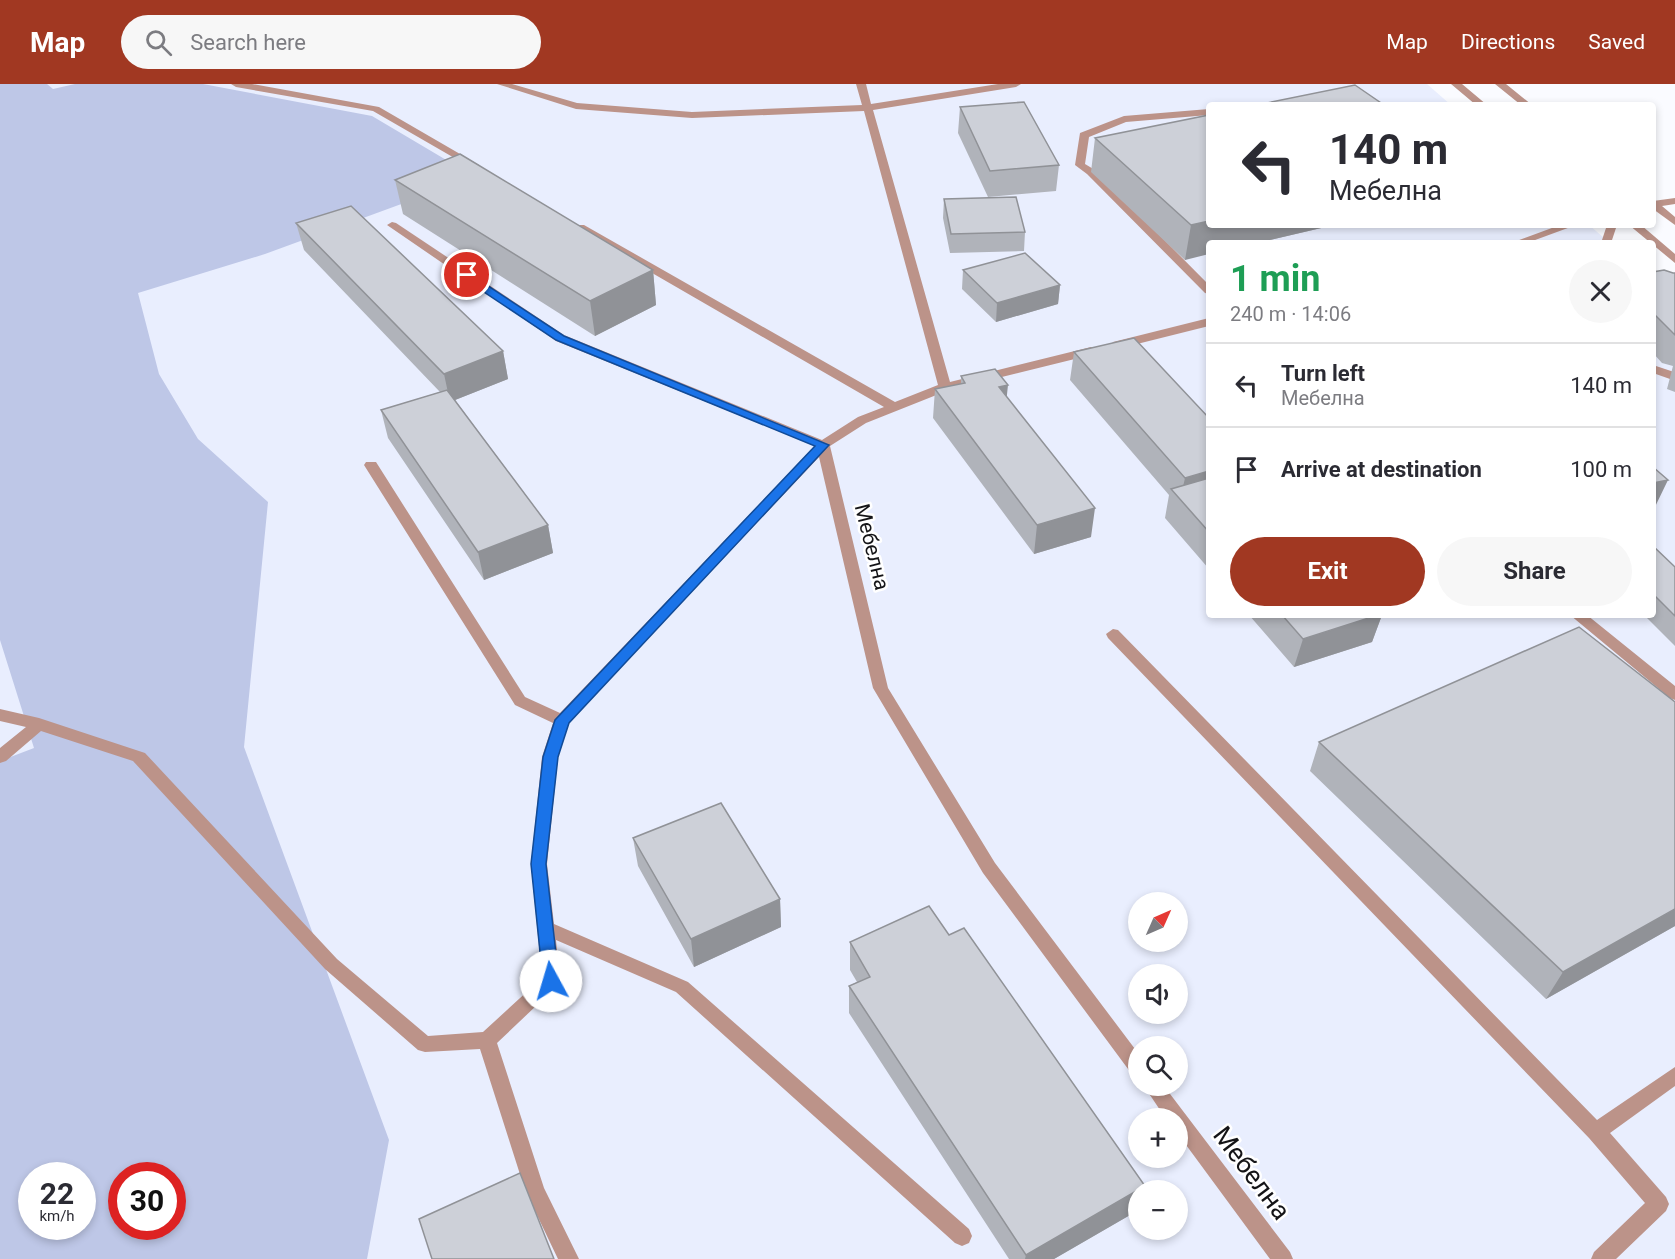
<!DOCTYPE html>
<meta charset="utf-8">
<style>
body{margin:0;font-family:Roboto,sans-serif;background:#f7f7f7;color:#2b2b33;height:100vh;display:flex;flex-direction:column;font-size:22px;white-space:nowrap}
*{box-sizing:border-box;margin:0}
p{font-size:20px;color:#7c7c81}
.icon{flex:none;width:33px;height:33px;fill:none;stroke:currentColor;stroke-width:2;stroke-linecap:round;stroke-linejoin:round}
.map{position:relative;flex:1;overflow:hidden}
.side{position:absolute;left:1206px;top:156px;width:450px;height:378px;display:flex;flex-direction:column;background:#fff;border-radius:6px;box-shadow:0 3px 9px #0003}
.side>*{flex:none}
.banner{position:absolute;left:1206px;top:18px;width:450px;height:126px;border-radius:6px;box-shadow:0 3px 9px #0003;background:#fff;color:#2b2b33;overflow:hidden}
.needle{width:39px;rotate:45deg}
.tools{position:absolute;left:1128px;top:808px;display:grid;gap:12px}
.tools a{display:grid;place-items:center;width:60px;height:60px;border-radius:50%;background:#fff;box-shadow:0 3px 9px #0003;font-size:30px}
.speed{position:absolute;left:18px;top:1078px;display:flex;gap:12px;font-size:30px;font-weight:700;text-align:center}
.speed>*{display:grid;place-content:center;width:78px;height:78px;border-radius:50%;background:#fff;box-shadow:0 3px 9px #0003;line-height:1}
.speed small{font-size:15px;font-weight:400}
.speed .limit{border:9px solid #d22;background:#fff;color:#111}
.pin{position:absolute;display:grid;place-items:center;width:51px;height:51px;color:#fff;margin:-26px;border:3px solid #fff;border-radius:50%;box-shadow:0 2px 6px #0007}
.me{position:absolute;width:66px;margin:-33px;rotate:354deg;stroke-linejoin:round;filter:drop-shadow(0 0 4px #0008)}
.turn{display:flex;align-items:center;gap:21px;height:126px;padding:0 24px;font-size:27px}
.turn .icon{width:78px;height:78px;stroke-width:2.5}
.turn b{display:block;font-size:42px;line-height:51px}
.round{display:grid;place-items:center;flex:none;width:63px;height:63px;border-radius:32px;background:#f7f7f7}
.head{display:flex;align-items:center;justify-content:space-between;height:102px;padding:0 24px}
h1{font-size:36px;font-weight:700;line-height:45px;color:#1e9e55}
.action{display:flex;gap:12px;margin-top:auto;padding:12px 24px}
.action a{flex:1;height:69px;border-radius:36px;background:#a13822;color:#fff;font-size:24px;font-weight:700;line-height:69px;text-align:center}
.action a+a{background:#f7f7f7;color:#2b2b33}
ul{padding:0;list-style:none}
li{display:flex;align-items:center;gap:18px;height:84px;padding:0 24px;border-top:2px solid #e1e1e2}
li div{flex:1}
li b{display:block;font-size:22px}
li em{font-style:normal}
header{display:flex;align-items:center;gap:36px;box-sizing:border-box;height:84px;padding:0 30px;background:#a13822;color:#fff}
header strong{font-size:28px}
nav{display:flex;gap:33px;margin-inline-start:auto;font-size:21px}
.search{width:420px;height:54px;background:#f7f7f7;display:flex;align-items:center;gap:15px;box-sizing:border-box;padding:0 21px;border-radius:33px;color:#7c7c81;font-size:22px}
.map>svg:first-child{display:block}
.built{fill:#e9eefe;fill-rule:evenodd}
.green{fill:#bec7e7;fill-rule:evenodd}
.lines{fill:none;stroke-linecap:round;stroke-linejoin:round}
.minor{fill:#bc9389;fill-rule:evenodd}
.wall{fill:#b0b3ba}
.shaded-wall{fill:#909297}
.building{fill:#cdd0d8;stroke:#909297;stroke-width:1.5}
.route{fill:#1a73e8;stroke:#114b97;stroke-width:1.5}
.labels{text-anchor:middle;stroke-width:5;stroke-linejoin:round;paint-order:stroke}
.street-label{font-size:21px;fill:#141417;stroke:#fff}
.near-street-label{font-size:26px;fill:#141417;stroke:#fff}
</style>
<header>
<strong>Map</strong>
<div class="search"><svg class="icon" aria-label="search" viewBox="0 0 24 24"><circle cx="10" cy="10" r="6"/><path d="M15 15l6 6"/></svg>Search here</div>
<nav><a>Map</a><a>Directions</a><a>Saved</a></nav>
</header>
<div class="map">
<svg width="1675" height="1175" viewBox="0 0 1675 1175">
<rect width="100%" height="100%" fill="#fafbff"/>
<path class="built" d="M0 0H1427L1451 21H1209V141H1589L1610 159H1209V531H1653V196L1675 215V1175H0ZM1138 819H1178V858H1138ZM1138 891H1178V930H1138ZM1138 963H1178V1002H1138ZM1138 1035H1178V1074H1138ZM32 1092H82V1143H32ZM122 1092H172V1143H122ZM1138 1107H1178V1146H1138Z"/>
<path class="green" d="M0 0H47L53 5 75 0H203L372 32 475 93 265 170 138 209 159 290 198 355 268 418 244 663 389 1056 367 1175H0V677L34 664 0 556ZM32 1092H82V1143H32ZM122 1092H172V1143H122Z"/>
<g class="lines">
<path class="minor" d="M231 0H252L379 23 479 81 470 83 373 27 236 3Z
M497 0H512L577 19 692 28 862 21 856 0H866L871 20 998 0H1021L1016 3 873 26 950 298 1091 263 1097 267 1095 270 949 306 866 339 830 362 888 604 995 779 1138 969V991L1131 989 983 789 873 604 819 373 569 638 558 673 547 780 554 840 688 898 969 1145 972 1152 969 1159 962 1162 955 1159 676 908 556 856 560 897 557 902 497 959 544 1104 579 1175H558L525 1106 480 965 425 968 418 966 325 885 133 677 41 647 6 677 0 679V664L26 643 0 637V625L39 634 145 669 337 875 428 952 483 948 542 894 531 780 542 673 553 639 515 621 364 381 366 378H376L525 613 560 629 815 362 556 257 387 141 392 138 396 139 564 251 822 356 858 333 884 323 576 145V141H584L895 318 938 301 864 27 692 34 576 25Z
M1451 0H1462L1487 21H1476Z
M1495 0H1506L1532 21H1521Z
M1209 25V31L1126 38 1089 53 1085 80 1095 86 1209 201V210L1205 209 1087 90 1075 81 1080 49 1124 32Z
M1675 114V120L1662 122 1675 133V141L1653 125V117Z
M1560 141H1576L1527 159H1511Z
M1607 141H1617L1611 159H1601Z
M1629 141H1641L1675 170V179Z
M1209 234V242L1117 265 1111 261 1113 258Z
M1653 281 1674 288 1675 293 1670 295 1653 289Z
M1570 531H1587L1675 602V616L1670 614Z
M1113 545 1118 546 1597 1036 1675 983V1002L1610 1049 1666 1113 1669 1120 1666 1127 1616 1175H1591L1594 1168 1645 1119 1589 1054 1108 554 1106 550Z
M1144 1002H1164L1290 1168 1293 1175H1270L1178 1050V1035H1166Z"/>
</g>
<path class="wall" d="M960 23 1059 81 1056 107 988 113 958 49Z
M1095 54 1209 141H1334L1257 159H1209L1185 176 1091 88Z
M395 96 653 186 656 221 595 252 403 130Z
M944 115 1025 148 1024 167 950 169 943 134Z
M296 139 503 267 508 295 455 316 548 441 553 469 484 496 388 354 381 326 440 308 304 166Z
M963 186 1060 201 1058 220 996 238 962 205Z
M1653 188 1675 189V308L1667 305 1673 282 1662 279 1653 269Z
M1074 268 1209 334V485L1165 434 1169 411 1070 296Z
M961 292 1006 312 1091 453 1034 470 933 334 935 305 961 300Z
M1653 462 1675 483V562L1644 531H1653Z
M1249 531H1382L1372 558 1294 583Z
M1319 658 1675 842 1546 915 1310 687Z
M633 754 780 815 781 843 694 883 638 782Z
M949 851 1137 1127 1054 1175H1009L849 929V902L857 898 850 886V858Z"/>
<path class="shaded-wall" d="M1209 137V141H1334L1257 159H1209V170L1185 176 1191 141Z
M653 186 656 221 595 252 590 217Z
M1060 201 1058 220 996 238 997 219Z
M503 267 508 295 450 318 444 290Z
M1008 301 1005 329 999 303Z
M1209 387V413L1180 416 1185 394Z
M1668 396 1653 427V399Z
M1095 424 1091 453 1034 470 1037 441Z
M548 441 553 469 484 496 478 468Z
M1378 531H1382L1372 558 1294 583 1303 555Z
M780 815 781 843 694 883 691 855Z
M1675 825V842L1546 915 1563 888Z
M1145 1102 1143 1107H1138V1122L1137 1127 1054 1175H1025L1026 1171Z"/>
<path class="building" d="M1355 1 1384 21H1257Z
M1024 18 1059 81 990 87 960 23Z
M1209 31V137L1191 141 1095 54Z
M460 70 653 186 590 217 395 96Z
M1016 113 1025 148 951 150 944 115Z
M351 122 503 267 444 290 296 139Z
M1025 169 1060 201 997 219 963 186Z
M1664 186 1673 189H1675V251L1653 229V188Z
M1134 254 1209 334V387L1185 394 1074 268Z
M995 285 1008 301 999 303 1095 424 1037 441 935 305 965 299 961 292Z
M447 306 548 441 478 468 381 326Z
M1653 383 1668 396 1653 399Z
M1209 394V448L1171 405Z
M1653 462 1675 483V532L1653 510Z
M1282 531H1378L1303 555Z
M1579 543 1675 618V825L1563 888 1319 658Z
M721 719 780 815 691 855 633 754Z
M929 822 949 851 964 844 1145 1102 1026 1171 849 902 870 893 850 858Z
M520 1089 554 1175H432L419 1135Z"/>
<path class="route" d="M467 188 564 252 829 361 569 639 558 673 546 780 559 897 556 902 551 904 545 902 543 897 531 780 543 673 555 636 815 362 556 256 463 194V189Z"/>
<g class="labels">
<g class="street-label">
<text transform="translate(872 463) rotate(76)" y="7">Мебелна</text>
</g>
<g class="near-street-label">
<text transform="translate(1252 1089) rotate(53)" y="9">Мебелна</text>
</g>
</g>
</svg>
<div class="tools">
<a><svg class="needle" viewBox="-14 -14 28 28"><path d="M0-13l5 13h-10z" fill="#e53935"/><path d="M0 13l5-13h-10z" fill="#7c7c81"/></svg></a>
<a><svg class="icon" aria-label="sound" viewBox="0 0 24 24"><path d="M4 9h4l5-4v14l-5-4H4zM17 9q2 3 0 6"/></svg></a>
<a><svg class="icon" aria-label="search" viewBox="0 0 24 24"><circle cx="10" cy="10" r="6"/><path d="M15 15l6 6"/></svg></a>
<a>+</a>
<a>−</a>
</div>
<div class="speed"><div>22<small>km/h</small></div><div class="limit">30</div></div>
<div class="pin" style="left:467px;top:191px;background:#d93025"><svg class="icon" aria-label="arrive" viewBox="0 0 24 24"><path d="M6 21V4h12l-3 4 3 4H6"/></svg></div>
<svg class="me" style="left:551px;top:897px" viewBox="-20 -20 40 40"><circle r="19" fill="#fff"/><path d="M0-13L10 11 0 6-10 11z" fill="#1a73e8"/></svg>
<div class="banner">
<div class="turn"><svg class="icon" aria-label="left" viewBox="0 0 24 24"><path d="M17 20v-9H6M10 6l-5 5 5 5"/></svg><div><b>140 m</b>Мебелна</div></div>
</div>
<section class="side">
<div class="head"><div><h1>1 min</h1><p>240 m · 14:06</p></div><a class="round"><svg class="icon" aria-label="close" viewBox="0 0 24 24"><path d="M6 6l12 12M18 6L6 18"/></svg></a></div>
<ul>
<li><svg class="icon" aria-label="left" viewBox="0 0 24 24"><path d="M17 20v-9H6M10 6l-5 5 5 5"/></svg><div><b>Turn left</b><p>Мебелна</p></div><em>140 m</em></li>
<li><svg class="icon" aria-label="arrive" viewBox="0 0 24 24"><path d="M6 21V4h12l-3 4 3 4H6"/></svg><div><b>Arrive at destination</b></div><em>100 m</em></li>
</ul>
<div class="action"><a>Exit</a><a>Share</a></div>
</section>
</div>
